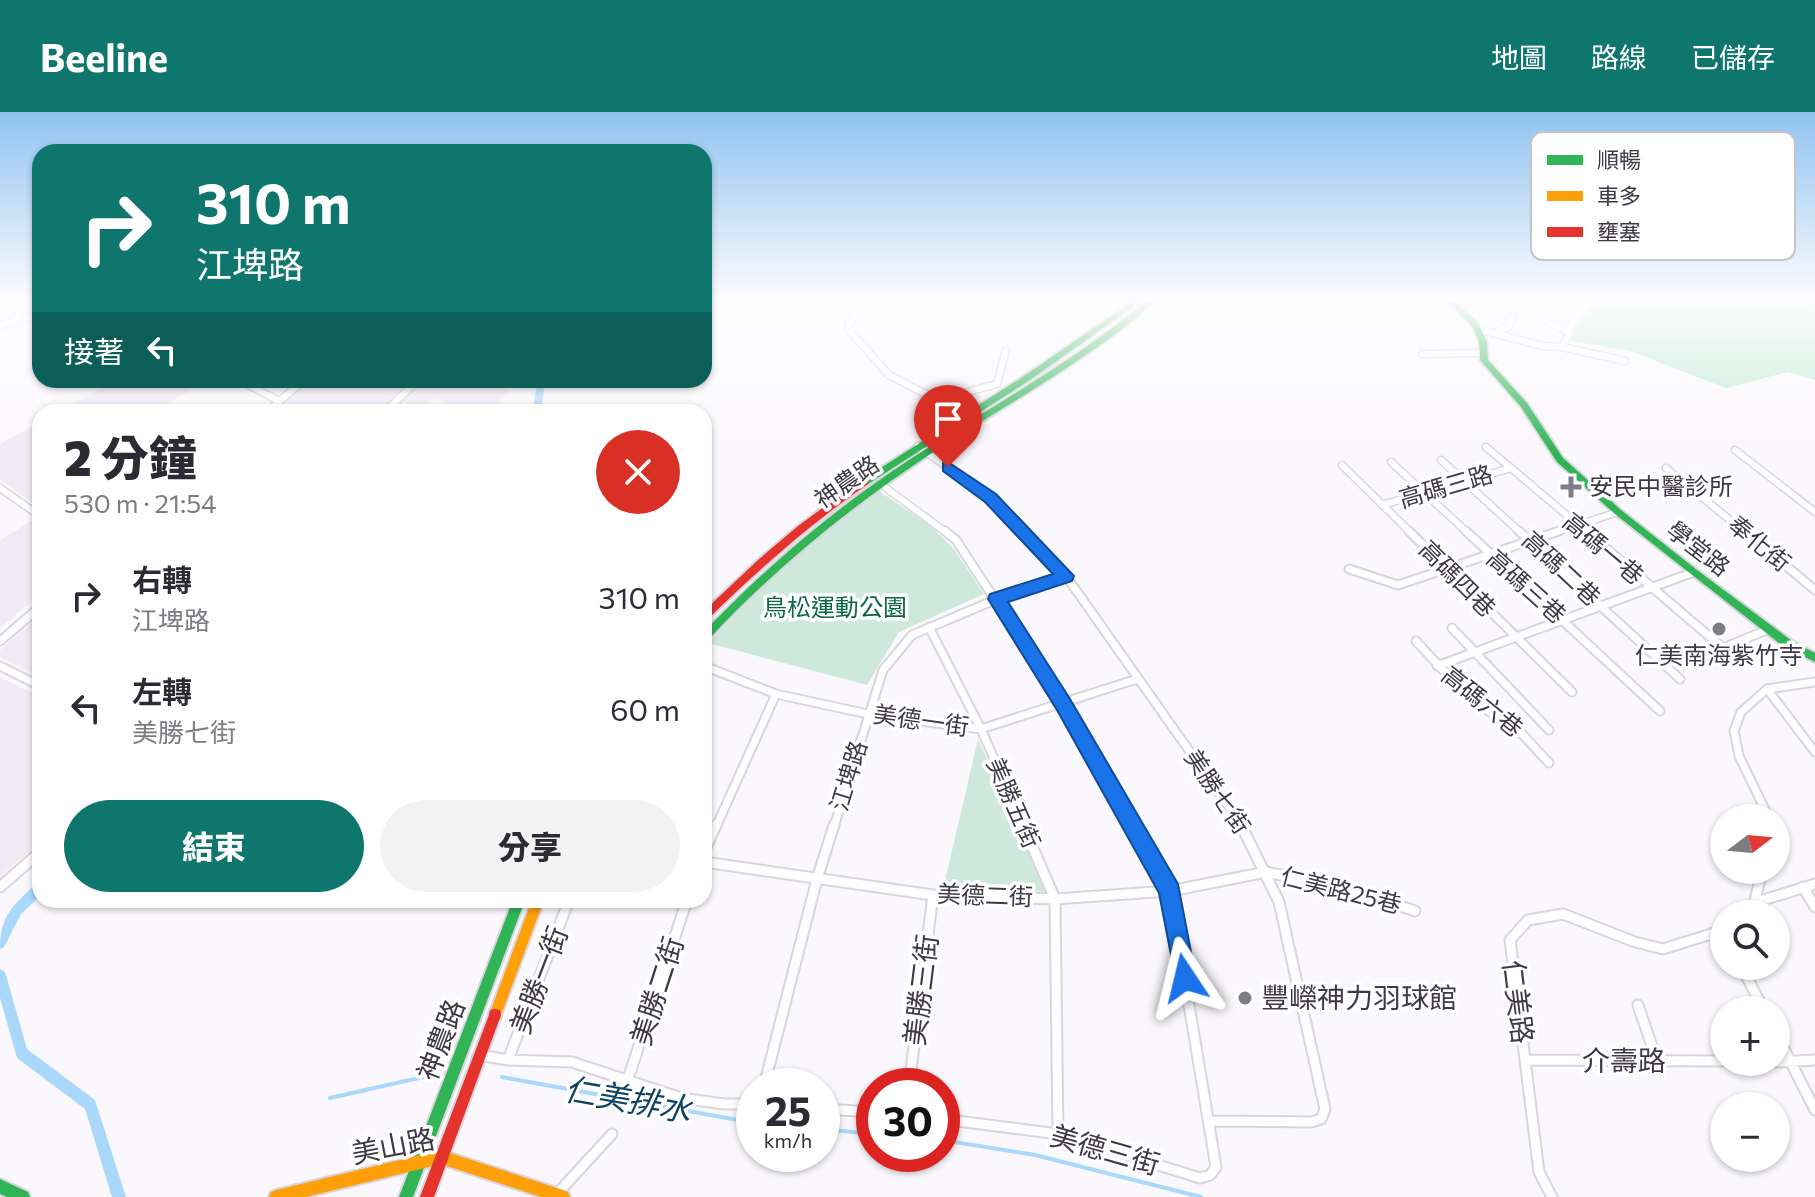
<!DOCTYPE html>
<html lang="zh-TW">
<meta charset="utf-8">
<style>
body{margin:0;font-family:Commissioner,"Noto Sans TC",sans-serif;background:#f2f2f3;color:#2b2b33;height:100vh;display:flex;flex-direction:column;font-size:30px;white-space:nowrap}
*{box-sizing:border-box;margin:0}
p{font-size:26px;color:#7c7c81}
.icon{flex:none;width:44px;height:44px;fill:none;stroke:currentColor;stroke-width:2;stroke-linecap:round;stroke-linejoin:round}
.map{position:relative;flex:1;overflow:hidden}
.side{position:absolute;left:32px;top:292px;width:680px;height:504px;display:flex;flex-direction:column;background:#fff;border-radius:24px;box-shadow:0 2px 6px #0004}
.side>*{flex:none}
.top-card{position:absolute;left:32px;top:32px;width:680px;height:244px;border-radius:24px;box-shadow:0 2px 6px #0004;background:#0f766e;color:#fff;overflow:hidden}
.needle{width:52px;rotate:74deg}
.controls{position:absolute;left:1710px;top:692px;display:grid;gap:16px}
.controls a{display:grid;place-items:center;width:80px;height:80px;border-radius:50%;background:#fff;box-shadow:0 2px 6px #0004;font-size:40px}
.speed{position:absolute;left:736px;top:956px;display:flex;gap:16px;font-size:40px;font-weight:700;text-align:center}
.speed>*{display:grid;place-content:center;width:104px;height:104px;border-radius:50%;background:#fff;box-shadow:0 2px 6px #0004;line-height:1}
.speed small{font-size:20px;font-weight:400}
.speed .limit{border:12px solid #d22;background:#fff;color:#111}
.pin{position:absolute;display:grid;place-items:center;width:68px;height:68px;color:#fff;margin:-82px -34px;border-radius:50% 50% 50% 0;rotate:-45deg;box-shadow:0 0 8px #0007}
.pin .icon{rotate:45deg}
.me{position:absolute;width:88px;margin:-44px;rotate:350deg;stroke-linejoin:round;filter:drop-shadow(0 0 6px #0008)}
.turn{display:flex;align-items:center;gap:28px;height:168px;padding:0 32px;font-size:36px}
.turn .icon{width:104px;height:104px;stroke-width:2.5}
.turn b{display:block;font-size:56px;line-height:68px}
.then{display:flex;align-items:center;height:76px;padding:0 32px;background:#0003;gap:16px;font-size:30px}
.round{display:grid;place-items:center;flex:none;width:84px;height:84px;border-radius:42px;background:#f2f2f3}
.headline{display:flex;align-items:center;justify-content:space-between;height:136px;padding:0 32px}
h1{font-size:48px;font-weight:800;line-height:60px}
.primary-button{display:flex;gap:16px;margin-top:auto;padding:16px 32px}
.primary-button a{flex:1;height:92px;border-radius:48px;background:#0f766e;color:#fff;font-size:32px;font-weight:800;line-height:92px;text-align:center}
.primary-button a+a{background:#f2f2f3;color:#2b2b33}
ul{padding:0;list-style:none}
li{display:flex;align-items:center;gap:24px;height:112px;padding:0 32px}
li div{flex:1}
li b{display:block;font-size:30px}
li em{font-style:normal}
header{display:flex;align-items:center;gap:48px;box-sizing:border-box;height:112px;padding:0 40px;background:#0f766e;color:#fff}
header strong{font-size:38px}
nav{display:flex;gap:44px;margin-inline-start:auto;font-size:28px}
.map>svg:first-child{display:block}
.built{fill:#efeaf4}
.green{fill:#cee9db}
.forest{fill:#bfe9d3}
.lines{fill:none;stroke-linecap:round;stroke-linejoin:round}
.stream{stroke:#aad8fb;stroke-width:4}
.canal{fill:#aad8fb;fill-rule:evenodd}
.street-far2-casing{stroke:#d8d5dd;stroke-width:9}
.street-far1-casing{stroke:#d8d5dd;stroke-width:11}
.street-casing{stroke:#d8d5dd;stroke-width:13}
.fast-casing{stroke:#d8d5dd;stroke-width:4}
.slow-casing{stroke:#d8d5dd;stroke-width:4}
.jam-casing{stroke:#d8d5dd;stroke-width:4}
.street-far2{stroke:#fefeff;stroke-width:6}
.street-far1{stroke:#fefeff;stroke-width:7}
.street{stroke:#fefeff;stroke-width:9}
.fast{fill:#30b455;fill-rule:evenodd}
.slow{fill:#ff9f0a;fill-rule:evenodd}
.jam{fill:#e5322d;fill-rule:evenodd}
.route{fill:#1a73e8;stroke:#114b97;stroke-width:2}
.poi-dot{fill:#807c85;stroke:#fff;stroke-width:3}
.labels{text-anchor:middle;stroke-width:7;stroke-linejoin:round;paint-order:stroke}
.street-label{font-size:24px;fill:#3f3945;stroke:#fff}
.poi-label{font-size:24px;fill:#3f3945;stroke:#fff;text-anchor:start}
.park-label{font-size:24px;fill:#076842;stroke:#fff}
.near-street-label{font-size:28px;fill:#3f3945;stroke:#fff}
.near-poi-label{font-size:28px;fill:#3f3945;stroke:#fff;text-anchor:start}
.near-water-label{font-size:32px;font-style:italic;fill:#0e4363;stroke:#fff}
.key{fill:#fff;stroke:#c5c4c7;stroke-width:2}
.key-label{font-size:22px;fill:#3f3945}
</style>
<header>
<strong>Beeline</strong>
<nav><a>地圖</a><a>路線</a><a>已儲存</a></nav>
</header>
<div class="map">
<svg width="1815" height="1085" viewBox="0 0 1815 1085">
<rect width="100%" height="100%" fill="#faf8fc"/>
<path class="built" d="M116 268H208L153 300H58Z
M308 268H413L380 300H271Z
M424 268H476L510 279 499 290 527 300H472L434 287 420 297 402 289Z
M40 310V396L0 368V332Z
M33 408 40 413V482L0 516V428Z
M40 503V564L0 545V538Z
M0 565 40 585V730L0 764Z"/>
<path class="green" d="M879 379 931 414 953 436 984 482 899 520 867 573 708 531 786 450Z
M978 627 1046 780 944 773Z"/>
<path class="forest" d="M1596 189H1815V268L1788 260 1726 276 1630 239 1567 228Z"/>
<g class="lines">
<path class="stream" d="M502 965 754 1011
M330 986 423 965
M822 1017 874 1022
M942 1028 1035 1043 1201 1085"/>
<path class="canal" d="M537 268H545L541 300H533Z
M40 770V784L21 802 4 835 0 837C0 804 13 793 36 772Z
M0 857 4 859 6 863 27 937 95 988 126 1085H112L85 997 17 946 0 886Z"/>
<defs>
<path id="street-far2" d="M855 189 859 196 849 212V218L889 263 939 289 960 306
M1477 189 1513 206 1509 215 1497 219
M1453 192 1471 189
M990 193 1019 189
M16 209 20 189
M0 213 40 203
M1478 217 1542 234 1562 235 1570 221 1544 207
M1567 218 1591 189
M1562 235 1625 249
M1422 242 1482 241
M239 268 279 289
M942 292 967 280 997 272 1006 238
M267 300 304 268
M385 300 418 268
M918 334 991 386 1025 421
M1486 335 1588 421
M1735 338 1815 400
M1441 348 1521 421
M1391 350 1468 421
M1342 353 1411 421
M1666 356 1746 421
M0 376 40 404
M886 376 947 421
M1382 393 1511 356
M1553 421 1618 400"/>
<path id="street-far1" d="M945 419 956 428 1063 592 1133 715
M1023 419 1066 464 1243 715
M1409 419 1572 580
M1466 419 1660 599
M1519 419 1680 567
M1586 419 1723 536 1769 517
M1744 419 1815 478
M1349 457 1398 473 1559 419
M929 515 981 617 1024 715
M1452 516 1549 618
M0 529 40 495
M1416 529 1467 584 1522 622 1549 651
M0 554 40 574
M704 554 776 582 868 602 981 617 1137 567
M1437 554 1694 460
M1767 577 1815 640
M1769 706 1739 644 1734 619 1741 600 1767 577 1815 570
M716 715 776 582
M834 715 883 558 912 523 997 487 1066 464"/>
<path id="street" d="M1023 713 1055 787 1058 1022
M704 740 716 713
M704 750 933 783 1055 787 1170 779 1266 760 1347 776 1415 799
M0 775 40 740
M1803 775 1815 795
M1760 789 1815 772
M1752 802 1762 758
M1741 854 1764 898
M1638 893 1657 949
M1776 921 1815 998
M479 943 508 948 572 950 681 986 724 992H754
M508 948 569 788
M1525 948 1724 949
M1776 950 1815 948
M627 970 687 788
M764 974 817 767 834 713
M909 974 933 783
M822 997 874 1000
M942 1007 1058 1022 1200 1066 1210 1063 1216 1055 1170 779 1132 713
M1210 1009 1311 1010 1321 1007 1325 997 1279 790 1241 713
M557 1082 612 1022
M1552 1085 1539 1060 1510 828 1528 808 1563 802 1635 830 1663 837 1724 818"/>
<path id="fast" d="M1133 189H1141L1030 268 868 372H862L861 370 862 368 1024 264Z
M1147 189H1155C1134 209 1111 226 1087 242 1037 277 984 307 932 341 850 395 775 456 707 529L704 530V520C762 459 825 405 894 358 978 301 1069 254 1147 189Z
M1447 189H1454L1478 211 1487 230 1488 248 1527 291 1563 346 1621 398 1697 458 1792 529 1815 541V550L1784 535 1691 462 1615 402 1557 350 1521 295 1480 248 1479 230 1472 214Z
M513 788H525L413 1085H399Z
M0 1067 28 1080 30 1085H7L0 1082Z"/>
<path id="slow" d="M532 788H544L501 903 500 908 495 909 490 908 489 903Z
M441 1038 563 1078 568 1080 570 1085H541L441 1052 306 1085H269L271 1080 276 1078Z"/>
<path id="jam" d="M865 367 869 370 868 372C810 412 758 458 707 508L704 509V499L758 448 798 414 840 383Z
M495 897 500 898 501 903 434 1085H420L489 903 490 898Z"/>
</defs>
<use href="#street-far2" class="street-far2-casing"/>
<use href="#street-far1" class="street-far1-casing"/>
<use href="#street" class="street-casing"/>
<use href="#fast" class="fast-casing"/>
<use href="#slow" class="slow-casing"/>
<use href="#jam" class="jam-casing"/>
<use href="#street-far2" class="street-far2"/>
<use href="#street-far1" class="street-far1"/>
<use href="#street" class="street"/>
<use href="#fast" class="fast"/>
<use href="#slow" class="slow"/>
<use href="#jam" class="jam"/>
</g>
<linearGradient id="sky" x2="0" y2="1"><stop stop-color="#8fc2f0"/><stop offset="0.55" stop-color="#fdfcfe"/><stop offset="1" stop-color="#fdfcfe" stop-opacity="0"/></linearGradient>
<rect width="1815" height="341" fill="url(#sky)"/>
<path class="route" d="M948 350 996 382 1074 464 1072 469 1008 490 1070 587 1178 772 1196 866 1193 874 1185 877 1177 874 1159 781 1057 598 988 487 990 482 1053 462 985 390 943 359V351Z"/>
<g class="poi-dot">
<path d="M1567 363h8v8h8v8h-8v8h-8v-8h-8v-8h8z"/>
<circle cx="1719" cy="517" r="8"/>
<circle cx="1245" cy="886" r="8"/>
</g>
<g class="labels">
<g class="street-label">
<text transform="translate(847 370) rotate(-35)" y="8">神農路</text>
<text transform="translate(1446 375) rotate(-16)" y="8">高碼三路</text>
<text transform="translate(1759 432) rotate(39)" y="8">奉化街</text>
<text transform="translate(1603 437) rotate(40)" y="8">高碼一巷</text>
<text transform="translate(1698 437) rotate(38)" y="8">學堂路</text>
<text transform="translate(1561 457) rotate(43)" y="8">高碼二巷</text>
<text transform="translate(1457 467) rotate(45)" y="8">高碼四巷</text>
<text transform="translate(1526 475) rotate(42)" y="8">高碼三巷</text>
<text transform="translate(1482 590) rotate(39)" y="8">高碼六巷</text>
<text transform="translate(921 609) rotate(8)" y="8">美德一街</text>
<text transform="translate(849 664) rotate(-73)" y="8">江埤路</text>
<text transform="translate(1217 680) rotate(56)" y="8">美勝七街</text>
<text transform="translate(1013 691) rotate(66)" y="8">美勝五街</text>
<text transform="translate(1341 779) rotate(14)" y="8">仁美路25巷</text>
<text transform="translate(985 784) rotate(2)" y="8">美德二街</text>
</g>
<g class="poi-label">
<text x="1589" y="383">安民中醫診所</text>
<text x="1719" y="552" text-anchor="middle">仁美南海紫竹寺</text>
</g>
<g class="park-label">
<text x="835" y="504">鳥松運動公園</text>
</g>
<g class="near-street-label">
<text transform="translate(539 868) rotate(-69)" y="10">美勝一街</text>
<text transform="translate(921 878) rotate(-83)" y="10">美勝三街</text>
<text transform="translate(657 879) rotate(-72)" y="10">美勝二街</text>
<text transform="translate(1518 890) rotate(83)" y="10">仁美路</text>
<text transform="translate(441 928) rotate(-69)" y="10">神農路</text>
<text x="1624" y="959">介壽路</text>
<text transform="translate(393 1034) rotate(-11)" y="10">美山路</text>
<text transform="translate(1105 1038) rotate(16)" y="10">美德三街</text>
</g>
<g class="near-poi-label">
<text x="1261" y="896">豐嶸神力羽球館</text>
</g>
<g class="near-water-label">
<text transform="translate(628 988) rotate(10)" y="11">仁美排水</text>
</g>
</g>
<rect x="1531" y="20" width="264" height="128" rx="12" class="key"/>
<rect x="1547" y="43" width="36" height="10" fill="#30b455"/>
<rect x="1547" y="79" width="36" height="10" fill="#ff9f0a"/>
<rect x="1547" y="115" width="36" height="10" fill="#e5322d"/>
<g class="key-label">
<text x="1597" y="56">順暢</text>
<text x="1597" y="92">車多</text>
<text x="1597" y="128">壅塞</text>
</g>
</svg>
<div class="controls">
<a><svg class="needle" viewBox="-14 -14 28 28"><path d="M0-13l5 13h-10z" fill="#e53935"/><path d="M0 13l5-13h-10z" fill="#7c7c81"/></svg></a>
<a><svg class="icon" aria-label="search" viewBox="0 0 24 24"><circle cx="10" cy="10" r="6"/><path d="M15 15l6 6"/></svg></a>
<a>+</a>
<a>−</a>
</div>
<div class="speed"><div>25<small>km/h</small></div><div class="limit">30</div></div>
<div class="pin" style="left:948px;top:355px;background:#d93025"><svg class="icon" aria-label="arrive" viewBox="0 0 24 24"><path d="M6 21V4h12l-3 4 3 4H6"/></svg></div>
<svg class="me" style="left:1185px;top:866px" viewBox="-20 -20 40 40"><path d="M0-17L14 15 0 8-14 15z" fill="#1a73e8" stroke="#fff" stroke-width="4"/></svg>
<div class="top-card">
<div class="turn"><svg class="icon" aria-label="right" viewBox="0 0 24 24"><path d="M7 20v-9h11M14 6l5 5-5 5"/></svg><div><b>310 m</b>江埤路</div></div>
<div class="then">接著<svg class="icon" aria-label="left" viewBox="0 0 24 24"><path d="M17 20v-9H6M10 6l-5 5 5 5"/></svg></div>
</div>
<section class="side">
<div class="headline"><div><h1>2 分鐘</h1><p>530 m · 21:54</p></div><a class="round" style="background:#d93025;color:#fff"><svg class="icon" aria-label="close" viewBox="0 0 24 24"><path d="M6 6l12 12M18 6L6 18"/></svg></a></div>
<ul>
<li><svg class="icon" aria-label="right" viewBox="0 0 24 24"><path d="M7 20v-9h11M14 6l5 5-5 5"/></svg><div><b>右轉</b><p>江埤路</p></div><em>310 m</em></li>
<li><svg class="icon" aria-label="left" viewBox="0 0 24 24"><path d="M17 20v-9H6M10 6l-5 5 5 5"/></svg><div><b>左轉</b><p>美勝七街</p></div><em>60 m</em></li>
</ul>
<div class="primary-button"><a>結束</a><a>分享</a></div>
</section>
</div>
